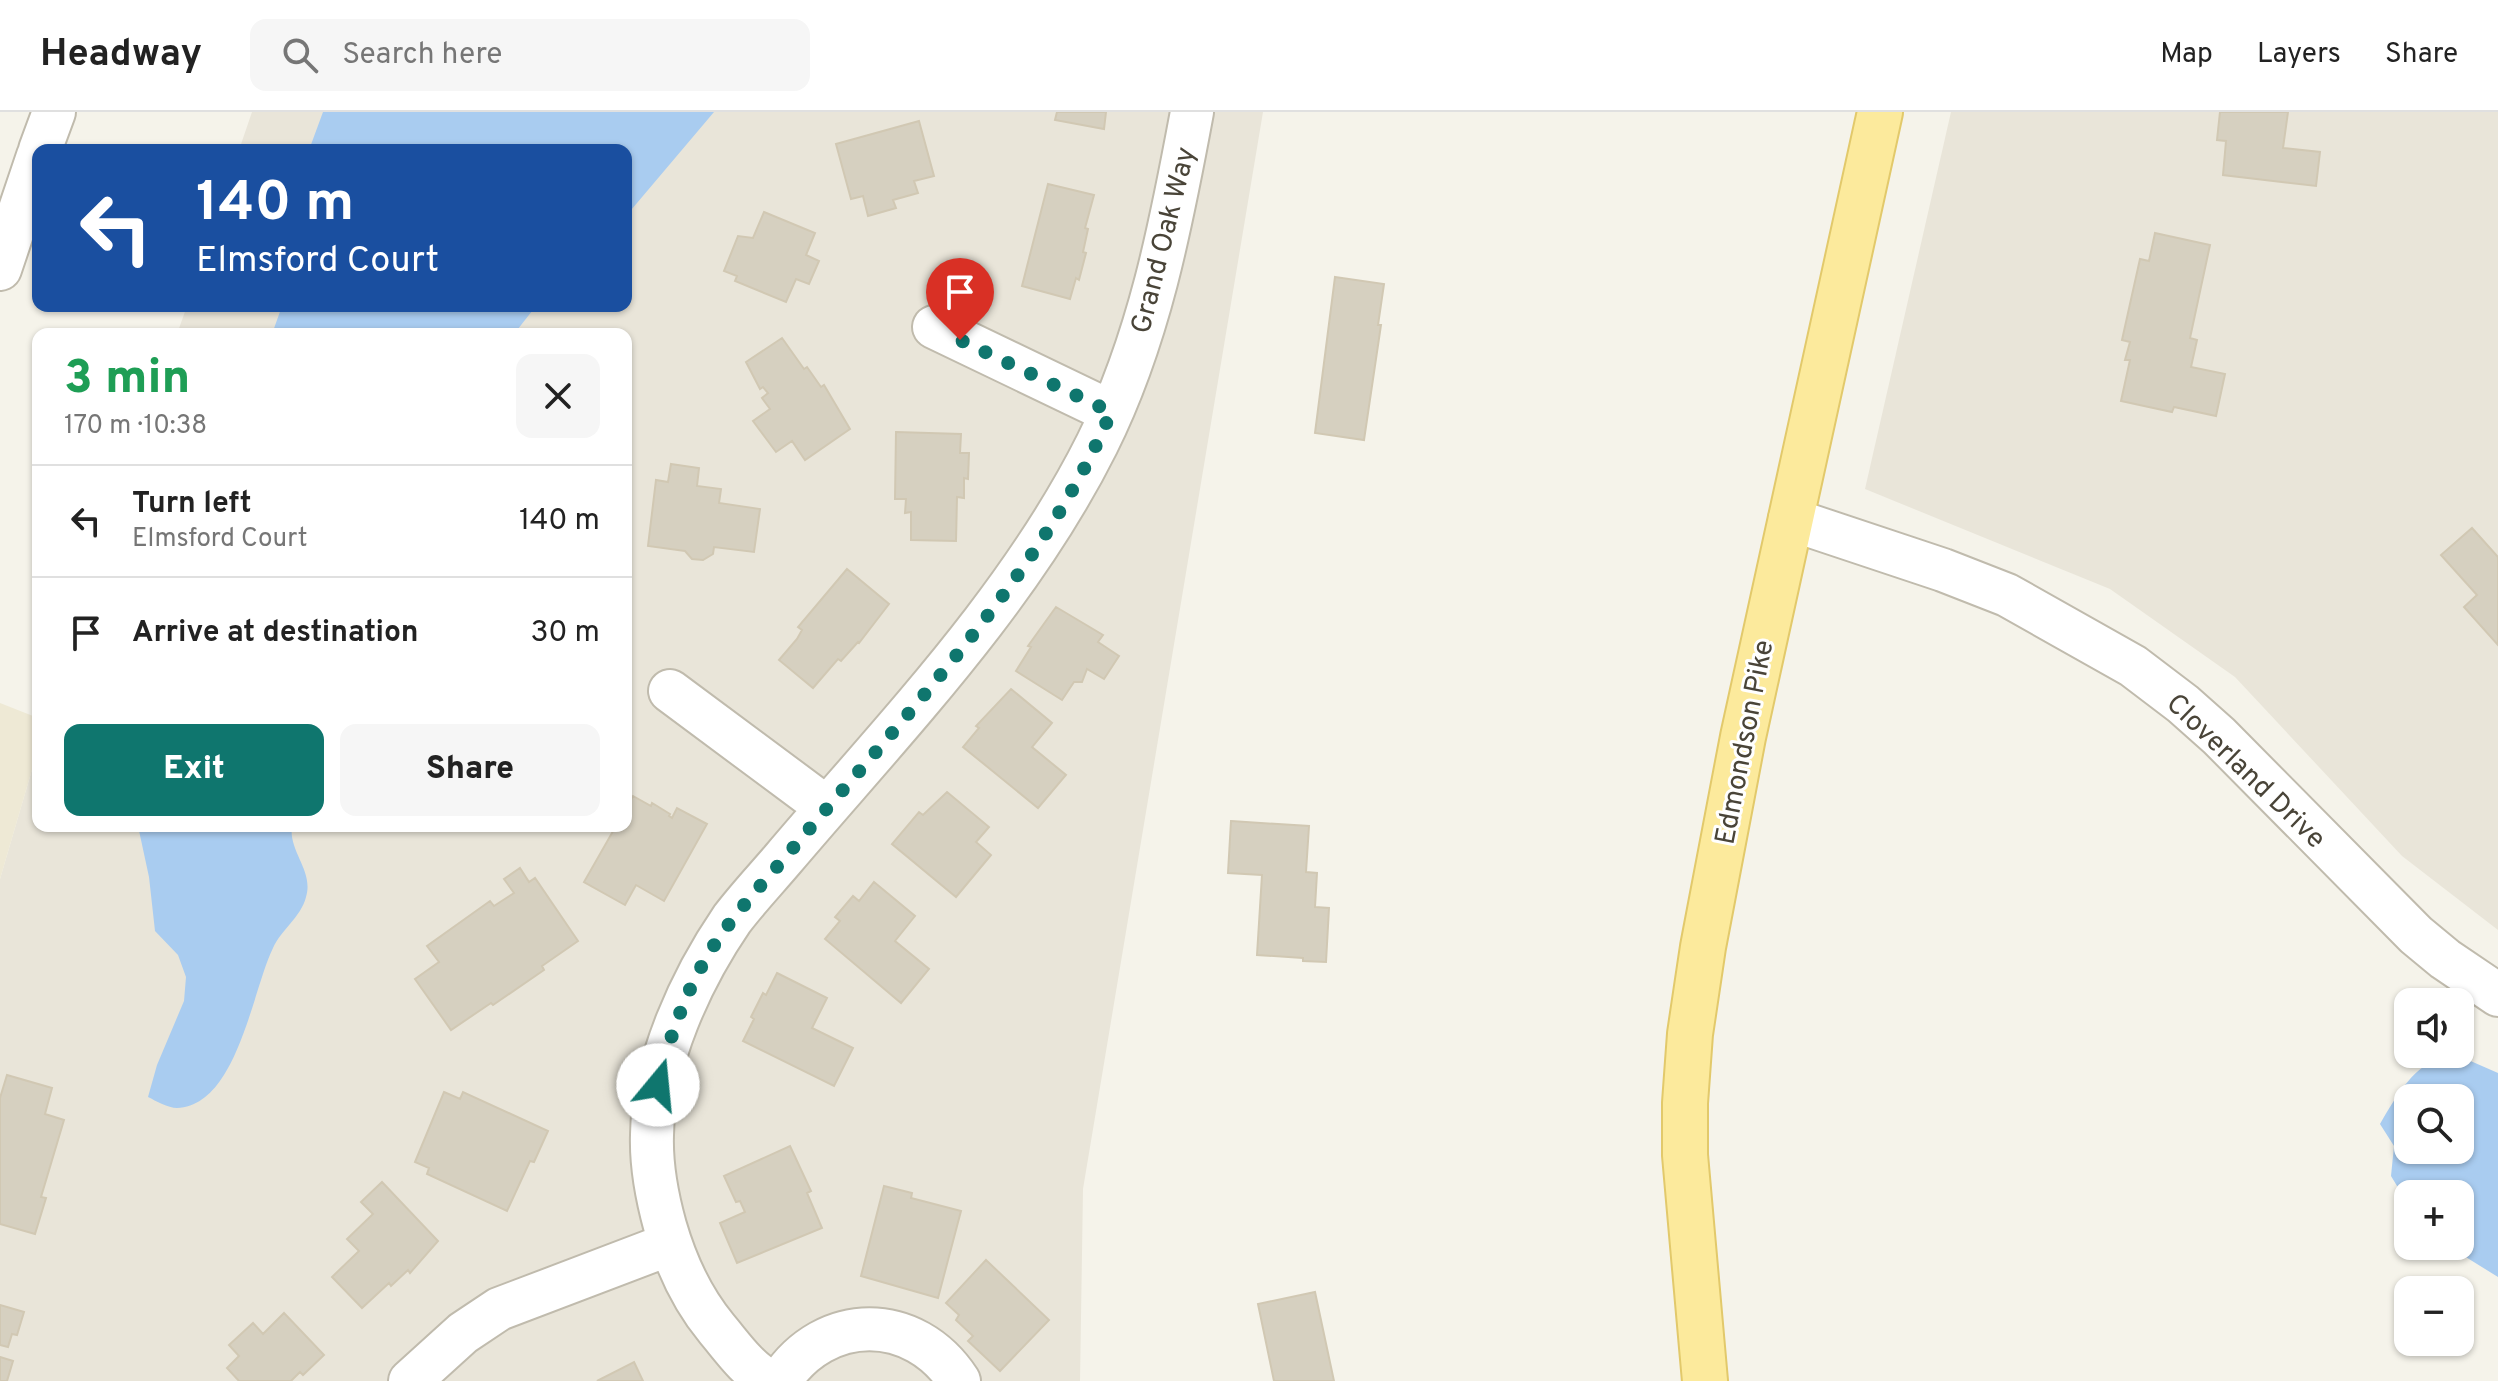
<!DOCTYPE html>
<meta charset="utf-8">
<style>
body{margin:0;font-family:Overpass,sans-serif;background:#f6f6f6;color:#222;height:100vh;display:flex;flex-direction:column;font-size:30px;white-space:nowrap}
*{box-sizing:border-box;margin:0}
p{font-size:26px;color:#767676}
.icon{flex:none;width:44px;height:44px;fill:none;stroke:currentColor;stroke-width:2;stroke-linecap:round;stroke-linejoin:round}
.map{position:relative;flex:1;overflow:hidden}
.panel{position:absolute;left:32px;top:216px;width:600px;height:504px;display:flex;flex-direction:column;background:#fff;border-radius:16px;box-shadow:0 2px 6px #0004}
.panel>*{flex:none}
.top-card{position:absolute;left:32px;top:32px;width:600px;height:168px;border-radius:16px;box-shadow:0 2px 6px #0004;background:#1a4fa0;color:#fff;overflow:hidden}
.controls{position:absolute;left:2394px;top:876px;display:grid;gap:16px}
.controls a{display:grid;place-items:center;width:80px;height:80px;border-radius:16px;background:#fff;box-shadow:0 2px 6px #0004;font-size:40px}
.pin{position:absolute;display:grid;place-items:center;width:68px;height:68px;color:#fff;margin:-82px -34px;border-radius:50% 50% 50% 0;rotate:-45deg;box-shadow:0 0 8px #0007}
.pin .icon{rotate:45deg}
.me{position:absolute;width:88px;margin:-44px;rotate:17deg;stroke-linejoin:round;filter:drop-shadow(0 0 6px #0008)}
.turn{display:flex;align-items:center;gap:28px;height:168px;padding:0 32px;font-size:36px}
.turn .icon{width:104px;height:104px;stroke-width:2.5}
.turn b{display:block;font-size:56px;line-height:68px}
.round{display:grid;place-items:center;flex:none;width:84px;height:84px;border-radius:16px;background:#f6f6f6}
.head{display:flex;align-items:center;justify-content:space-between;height:136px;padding:0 32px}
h1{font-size:48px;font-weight:800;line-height:60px;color:#1e9e55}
.cta{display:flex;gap:16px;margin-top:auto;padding:16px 32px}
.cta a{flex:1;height:92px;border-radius:16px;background:#0f766e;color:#fff;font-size:32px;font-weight:800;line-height:92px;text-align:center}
.cta a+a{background:#f6f6f6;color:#222}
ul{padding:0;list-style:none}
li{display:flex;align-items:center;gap:24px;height:112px;padding:0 32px;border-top:2px solid #e0e0e0}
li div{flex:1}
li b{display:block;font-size:30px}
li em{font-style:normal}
header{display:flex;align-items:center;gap:48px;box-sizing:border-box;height:112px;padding:0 40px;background:#fff;border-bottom:2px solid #e0e0e0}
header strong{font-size:38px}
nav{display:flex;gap:44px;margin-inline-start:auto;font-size:28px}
.search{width:560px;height:72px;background:#f6f6f6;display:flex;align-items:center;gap:20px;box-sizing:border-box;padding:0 28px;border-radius:16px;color:#767676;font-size:30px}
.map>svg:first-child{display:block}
.residential{fill:#e9e5d9}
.education{fill:#eee9d5}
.water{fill:#a9ccf0;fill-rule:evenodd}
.building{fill:#d6d0c0;stroke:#d1c8b3;stroke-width:2}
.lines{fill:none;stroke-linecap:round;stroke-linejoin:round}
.minor-casing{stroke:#c0bbad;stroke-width:46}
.major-casing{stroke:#e2c96b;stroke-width:48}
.minor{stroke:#fff;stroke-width:42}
.major{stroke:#fcea9c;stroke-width:44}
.route{stroke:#0f766e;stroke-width:14;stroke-dasharray:0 25.2}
.labels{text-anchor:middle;stroke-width:6;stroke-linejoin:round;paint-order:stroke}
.street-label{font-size:28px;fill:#494438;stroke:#fff}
</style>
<header>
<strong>Headway</strong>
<div class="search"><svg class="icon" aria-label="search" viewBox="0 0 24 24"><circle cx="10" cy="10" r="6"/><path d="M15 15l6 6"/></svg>Search here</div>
<nav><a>Map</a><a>Layers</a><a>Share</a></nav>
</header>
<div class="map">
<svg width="2498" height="1269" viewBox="0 0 2498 1269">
<rect width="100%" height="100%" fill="#f5f3ea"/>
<path class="residential" d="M252 0H1263L1083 1077 1080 1269H0V767L38 637V714H626V222H177L187 194H626V38H239Z
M1951 0H2498V818L2402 744 2235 565 2110 477 1865 377Z"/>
<path class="education" d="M0 591 38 606V637L0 767Z"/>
<path class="water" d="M323 0H714L626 104V38H309Z
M282 194H536L514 222H272Z
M138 714H292C288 739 314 759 306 785 301 805 281 818 273 836 252 879 237 994 177 996 168 996 156 989 148 985L157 953 184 889 186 865 178 843 155 819 149 765Z
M2447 943 2466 947 2498 961V1165L2448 1134H2460V1082H2408V1092L2391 1064 2394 1034 2380 1012C2397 983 2413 953 2447 943ZM2408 986H2460V1038H2408Z"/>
<path class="building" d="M1057 0H1106L1104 17 1055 8Z
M2220 0H2288L2283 36 2320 40 2316 74 2223 63 2226 29 2217 28Z
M919 9 934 64 914 69 918 81 893 88 896 96 868 104 863 84 851 87 836 32Z
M1048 72 1094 83 1085 116 1088 117 1083 140 1086 141 1079 168 1076 166 1070 187 1022 174Z
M764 100 815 121 806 143 819 149 809 172 796 167 786 190 735 169 737 164 724 159 738 124 753 126Z
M2155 121 2210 133 2190 226 2197 228 2191 255 2225 262 2216 304 2174 295 2172 300 2121 289 2130 248H2125L2130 230 2122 228 2140 147 2149 149Z
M1335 165 1384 172 1378 213H1381L1364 328 1315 321Z
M782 226 804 257 807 255 821 275 824 273 850 317 805 348 792 329 776 340 753 309 770 297 762 286 768 281 763 275 760 277 746 250Z
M896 320 961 322 960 341H969L968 367 964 366V386L957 385 956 429 911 428V400L905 401 906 387H895Z
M671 352 699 356 697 374 721 377 719 391 760 397 754 440 714 435 713 442 703 448 692 447 685 439 648 434 656 368 668 370Z
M2472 416 2498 445V533L2464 495 2477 483 2441 443Z
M847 457 889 492 859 531 858 530 841 549 838 547 813 576 779 548 797 527 802 518 798 515Z
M1056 495 1103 523 1098 530 1119 544 1104 567 1087 557 1082 570H1074L1062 588 1016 559 1031 535 1028 534Z
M1011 577 1052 611 1032 635 1066 663 1038 696 963 635 979 616 976 614Z
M947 680 989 715 976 730 991 743 956 785 892 732 919 700 923 703Z
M633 684 651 694 652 691 670 702 669 704 672 706 677 696 707 712 664 789 636 773 625 793 584 770 616 714H626V696Z
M1231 709 1309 714 1306 760 1317 761 1315 795 1329 796 1326 850 1303 849V846L1257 843 1262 763 1228 761Z
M520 756 529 770 535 766 578 829 542 854 544 858 493 893 491 891 451 918 415 867 439 850 427 834 490 789 494 794 514 781 504 767Z
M874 770 915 804 895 829 929 857 901 891 825 827 840 809 835 805 853 784 859 789Z
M777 861 827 886 812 916 853 936 834 974 743 929 754 907 751 905 763 881 766 883Z
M7 963 52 976 45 1002 64 1008 41 1085 46 1086 35 1122 0 1112V986Z
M444 980 460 987 463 980 548 1019 534 1050 530 1049 507 1099 427 1062 429 1056 415 1050Z
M790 1034 811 1079 807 1081 822 1116 737 1151 720 1111 745 1100 740 1089 736 1090 724 1064Z
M382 1070 438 1129 410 1161 408 1158 391 1174 389 1171 362 1196 332 1165 359 1139 347 1127 373 1102 361 1090Z
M884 1074 912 1081 911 1086 961 1099 938 1186 861 1164Z
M986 1148 1049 1208 1000 1259 968 1229 973 1224 956 1208 959 1203 946 1191Z
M1315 1180 1334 1269H1274L1258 1192Z
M0 1193 24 1200 17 1223 12 1222 8 1235 0 1233Z
M284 1201 324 1243 303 1263 300 1260 291 1269H239L227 1256 239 1244 229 1233 253 1211 263 1222Z
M0 1245 13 1249 7 1269H0Z
M634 1250 643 1269H597Z"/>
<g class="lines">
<defs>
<path id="minor" d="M40 38 54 0
M0 157 38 44
M934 215 1111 300
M1790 407 1943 458 2007 483 2133 554 2183 592 2219 624 2416 823 2445 847 2498 883
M670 579 826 695
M410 1269 463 1221 499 1197 670 1132
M769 1269C747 1257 733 1236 717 1217 692 1187 676 1152 665 1114 657 1085 651 1053 652 1023 653 949 691 867 732 807 748 786 766 767 783 747 895 615 1019 488 1097 332 1149 228 1171 113 1192 0
M780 1269C825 1200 914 1200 959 1269"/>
<path id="major" d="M1705 1269 1685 1043V991L1690 922 1703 835 1743 625 1880 0"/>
</defs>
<use href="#minor" class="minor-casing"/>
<use href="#major" class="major-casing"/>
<use href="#minor" class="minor"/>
<use href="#major" class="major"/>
</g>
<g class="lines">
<path class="route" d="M658 973C668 930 685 881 708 843 729 808 756 779 783 748 824 699 867 651 909 601 986 509 1064 412 1111 300L960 228"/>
</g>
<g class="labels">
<g class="street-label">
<text transform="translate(1162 128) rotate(-76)" y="10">Grand Oak Way</text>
<text transform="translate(1743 630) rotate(-79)" y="10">Edmondson Pike</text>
<text transform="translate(2247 658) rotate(44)" y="10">Cloverland Drive</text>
</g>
</g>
</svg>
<div class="controls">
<a><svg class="icon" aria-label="sound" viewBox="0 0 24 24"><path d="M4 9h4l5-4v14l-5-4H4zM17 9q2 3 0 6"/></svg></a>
<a><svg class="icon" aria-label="search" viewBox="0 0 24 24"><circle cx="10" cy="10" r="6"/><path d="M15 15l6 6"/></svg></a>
<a>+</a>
<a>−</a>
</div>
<div class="pin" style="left:960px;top:228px;background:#d93025"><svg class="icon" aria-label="arrive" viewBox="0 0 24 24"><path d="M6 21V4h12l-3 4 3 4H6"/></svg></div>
<svg class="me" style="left:658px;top:973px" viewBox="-20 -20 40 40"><circle r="19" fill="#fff"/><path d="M0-13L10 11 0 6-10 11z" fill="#0f766e"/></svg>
<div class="top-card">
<div class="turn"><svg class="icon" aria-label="left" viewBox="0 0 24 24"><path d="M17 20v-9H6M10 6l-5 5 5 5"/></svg><div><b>140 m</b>Elmsford Court</div></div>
</div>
<section class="panel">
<div class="head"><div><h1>3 min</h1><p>170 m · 10:38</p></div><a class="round"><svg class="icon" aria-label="close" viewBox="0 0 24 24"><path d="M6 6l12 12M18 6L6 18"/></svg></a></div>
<ul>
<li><svg class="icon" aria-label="left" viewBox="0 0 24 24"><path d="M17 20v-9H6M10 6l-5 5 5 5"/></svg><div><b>Turn left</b><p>Elmsford Court</p></div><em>140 m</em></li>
<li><svg class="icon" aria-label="arrive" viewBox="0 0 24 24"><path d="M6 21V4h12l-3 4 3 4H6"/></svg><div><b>Arrive at destination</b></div><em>30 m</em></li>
</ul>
<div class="cta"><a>Exit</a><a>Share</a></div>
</section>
</div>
